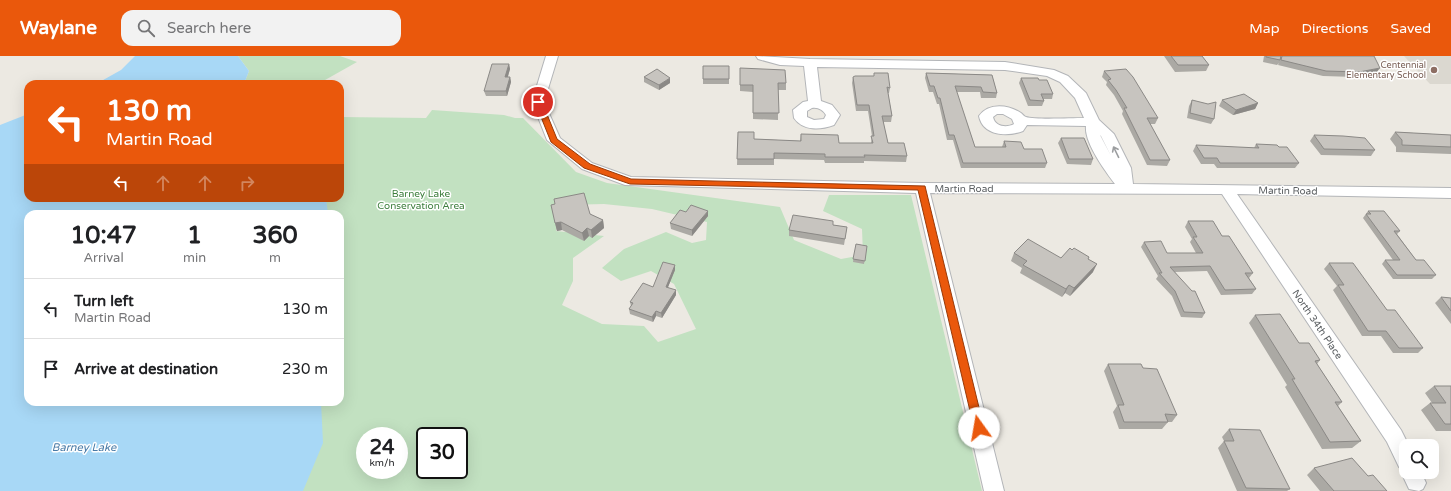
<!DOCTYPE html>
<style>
body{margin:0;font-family:"Varela Round",sans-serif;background:#f2f2f2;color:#202124;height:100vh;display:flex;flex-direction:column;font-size:15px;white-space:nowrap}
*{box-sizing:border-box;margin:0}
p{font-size:13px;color:#757577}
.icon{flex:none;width:22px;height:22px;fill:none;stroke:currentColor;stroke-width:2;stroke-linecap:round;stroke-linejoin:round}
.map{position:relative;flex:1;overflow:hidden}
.side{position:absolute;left:24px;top:154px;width:320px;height:196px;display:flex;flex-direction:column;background:#fff;border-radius:12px;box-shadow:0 4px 16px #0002}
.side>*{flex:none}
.hud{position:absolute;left:24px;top:24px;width:320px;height:122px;border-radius:12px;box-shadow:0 4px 16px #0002;background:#ea580c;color:#fff;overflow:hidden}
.controls{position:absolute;left:1399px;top:383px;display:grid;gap:8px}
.controls a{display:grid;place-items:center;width:40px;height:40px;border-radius:8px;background:#fff;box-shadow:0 4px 16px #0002;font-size:20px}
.speed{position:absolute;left:356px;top:371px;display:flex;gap:8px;font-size:20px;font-weight:700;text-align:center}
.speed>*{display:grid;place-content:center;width:52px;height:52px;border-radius:50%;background:#fff;box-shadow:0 4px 16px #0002;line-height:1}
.speed small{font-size:10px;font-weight:400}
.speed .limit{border:2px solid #111;border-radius:6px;background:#fff;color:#111}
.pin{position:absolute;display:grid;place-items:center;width:34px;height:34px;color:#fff;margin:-17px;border:2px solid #fff;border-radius:50%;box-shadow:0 1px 4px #0007}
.me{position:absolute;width:44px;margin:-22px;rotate:347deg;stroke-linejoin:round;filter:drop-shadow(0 0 3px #0008)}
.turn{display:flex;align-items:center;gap:14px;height:84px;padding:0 16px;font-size:18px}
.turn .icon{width:52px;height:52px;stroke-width:2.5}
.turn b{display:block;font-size:28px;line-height:34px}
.lanes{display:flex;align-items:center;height:38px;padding:0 16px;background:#0003;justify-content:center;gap:20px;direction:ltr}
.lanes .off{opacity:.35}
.eta{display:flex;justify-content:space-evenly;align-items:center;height:68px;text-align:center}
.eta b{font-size:24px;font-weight:700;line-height:28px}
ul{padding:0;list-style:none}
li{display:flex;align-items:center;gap:12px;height:60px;padding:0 16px;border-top:1px solid #e0e0e0}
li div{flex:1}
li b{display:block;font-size:15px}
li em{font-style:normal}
header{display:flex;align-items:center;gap:24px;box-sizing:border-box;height:56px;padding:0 20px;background:#ea580c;color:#fff}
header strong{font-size:19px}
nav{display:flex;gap:22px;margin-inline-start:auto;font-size:14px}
.search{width:280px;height:36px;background:#f2f2f2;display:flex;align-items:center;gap:10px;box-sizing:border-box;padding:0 14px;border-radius:12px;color:#757577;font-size:15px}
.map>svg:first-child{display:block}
.education{fill:#dbd8d0}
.green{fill:#c2e1c1;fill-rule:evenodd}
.water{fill:#a8d8f6}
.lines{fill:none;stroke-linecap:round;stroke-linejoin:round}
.minor-casing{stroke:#b3b5b8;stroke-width:2}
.minor{fill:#fff;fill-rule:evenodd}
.wall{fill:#aba9a4}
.shaded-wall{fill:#8b8986}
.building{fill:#c7c4bf;stroke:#8b8986}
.oneway{stroke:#9c9ea0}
.route{fill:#ea580c;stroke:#983908}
.education-dot{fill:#8d6e63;stroke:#fff;stroke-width:1.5}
.labels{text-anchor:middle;stroke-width:3;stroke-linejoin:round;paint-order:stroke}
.far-education-label{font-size:9px;fill:#785e54;stroke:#fff;text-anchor:end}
.street-label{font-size:10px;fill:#5a5e61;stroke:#fff}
.park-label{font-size:10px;fill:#3d7e3d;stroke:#fff}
.water-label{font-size:11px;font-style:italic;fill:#487aa6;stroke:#fff}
</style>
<header>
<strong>Waylane</strong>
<div class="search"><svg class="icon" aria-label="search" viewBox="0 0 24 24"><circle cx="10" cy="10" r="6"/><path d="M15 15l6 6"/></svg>Search here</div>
<nav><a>Map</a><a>Directions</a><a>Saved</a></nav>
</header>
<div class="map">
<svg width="1451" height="435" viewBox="0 0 1451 435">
<rect width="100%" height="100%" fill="#ece9e2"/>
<path class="education" d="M1404 0H1451V28H1430Z"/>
<path class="green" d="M238 0H340L357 6 318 28H244L249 15Z
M432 54 504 59 515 62H523L576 116 607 127 780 151 794 184 841 203 863 199 862 173 823 155 829 139H911L982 435H0L28 346H340V158H68L81 142H340V61L426 62ZM604 148 652 153 707 166 706 184 692 187 666 176 624 193 602 212 621 225 651 215 674 228 696 273 658 286 644 270 602 268 562 249 573 225V202L604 180 556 175 564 149ZM365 380H399V414H365ZM425 380H459V414H425Z"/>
<path class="water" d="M135 0H238L249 15 244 28H96L121 14Z
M28 58V142H326L328 158H28V346H321L323 387 303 435H0V69Z"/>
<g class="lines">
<defs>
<path id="minor" d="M546 0H558L544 46 560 82 592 107 631 121 922 127 1115 128C1105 115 1084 86 1086 70L1027 69 1023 75C1007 81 983 80 979 60 989 46 1009 49 1021 57 1022 58 1025 61 1026 61 1035 64 1072 62 1084 62L1075 42 1060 26 1047 20 1005 14 817 11 821 45 832 49 840 59 834 69C820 74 803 75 794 62L793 54 803 46 808 45 804 10 780 9 758 3 756 0 810 3 1005 6 1054 14 1068 20 1086 37 1099 64 1114 78 1131 112 1133 128 1451 132V142L1237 138 1401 374 1409 390H1406V416H1421L1426 427 1423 433 1419 435 1409 433 1401 416 1403 413 1399 411 1387 386 1222 138 930 137 1004 435H984L916 137 625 129 582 113 547 84 532 46ZM812 52C818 51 823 54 826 59L824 63 814 64 807 61V55ZM997 58H1003L1012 63 1014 68C1007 72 995 71 993 61ZM1100 79 1101 80 1111 100Z"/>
</defs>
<use href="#minor" class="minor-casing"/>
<use href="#minor" class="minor"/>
</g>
<path class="wall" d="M1164 0H1202L1209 9 1206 15 1175 16Z
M1264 0H1281V1L1282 0 1376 17 1355 21 1323 20 1278 9 1279 7 1277 9 1263 6Z
M509 8 510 13 508 21H510L511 26 507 40H486L484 35Z
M729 10V28H703V23Z
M740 12 786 27V34H778V64L753 63V36L740 35Z
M1104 15 1158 62 1155 68H1150L1170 104 1167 110 1147 109 1122 58 1123 55 1114 39 1106 29 1107 26 1102 21Z
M874 17 890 32 889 37H888L892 60 891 66H883L888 87 907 100 906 106 864 105V107H825L824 104 774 103V109H737L738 76 754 83 800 85 801 78 839 87H871L872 80 868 55H856L852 27 853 21 874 20Z
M926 17 992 19 997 37 996 42H981L980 36H956L975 91H1002L1004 85 1024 93 1047 107 1045 112H961L953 84H947L939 48H937L933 36H929L925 22Z
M644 21 670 27 659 34 644 26Z
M1021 22 1039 24 1053 38 1052 43H1044V45L1042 50H1028L1019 27Z
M1192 44 1214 63 1211 68 1187 62 1189 50Z
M1222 44 1258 47 1255 53 1233 59 1219 50Z
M1395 76 1451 79V98L1396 96V91L1390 83Z
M1314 79 1375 94 1371 100 1321 99 1310 85Z
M1061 82 1093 103 1091 109 1067 108 1058 87Z
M1256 88 1279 91 1299 107 1295 112H1217L1214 108H1201L1193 95 1196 89 1254 92Z
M551 149 590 158 603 164 604 172 592 182 589 180 584 185 562 174 557 175Z
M1368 155 1400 175 1397 178 1416 204 1436 219 1432 223H1393L1382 208 1385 204H1393L1363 162Z
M686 156 708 160 692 180 671 173 670 167Z
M1188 165 1222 180 1253 217 1249 222 1256 233 1252 238 1221 239 1207 215 1175 216 1205 257 1202 262 1181 261 1172 240 1156 223 1158 220 1141 191 1144 186 1167 197H1196L1190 186 1192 183 1185 171Z
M833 169 847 171 844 189 789 180V174Z
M856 188 867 190 864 208 853 206Z
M1072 194 1089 201 1088 203 1093 216 1070 240 1065 237 1062 241 1020 217 1022 212 1011 205 1014 197 1061 202Z
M1329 207 1387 254 1423 292 1418 297H1393L1381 280H1362L1333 234 1337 230 1324 213Z
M675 209V214L668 231 676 239 662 262 656 260 653 266 630 258 629 253 631 250 630 246 653 231Z
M1441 241 1451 242V268L1435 247Z
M1255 259 1299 287 1320 304 1317 308 1342 346 1338 350 1361 385 1352 392 1322 393 1285 331 1287 329 1249 267Z
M1108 308 1143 312 1177 359 1172 366H1168L1162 373H1119L1113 356 1117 350 1104 315Z
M1434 330H1451V375H1436L1421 354 1430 347H1432L1425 337Z
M1229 373 1290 433 1287 435H1237L1218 392 1224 385 1222 381Z
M1314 412 1368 420 1387 435H1320L1307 419Z"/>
<path class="shaded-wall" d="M509 8 510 13 506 26 505 21Z
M1380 12 1376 17 1355 21 1359 16Z
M510 21 511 26 507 40 506 35Z
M670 22V27L659 34V29Z
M1258 47 1255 53 1233 59 1236 54Z
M708 155V160L692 180V174Z
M603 164 604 172 592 182 591 174Z
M561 166 562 174 557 175 555 167Z
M587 172 589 180 584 185 582 177Z
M1097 208 1093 216 1070 240 1074 232Z
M675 209V214L666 236V231Z
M1069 229 1065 237 1062 241 1066 233Z
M676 234V239L662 262 661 257Z
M656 255V260L653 266 652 261Z"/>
<path class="building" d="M1171 0H1202L1209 9H1178Z
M1266 0H1281L1280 4 1266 1Z
M1282 0H1374L1380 12 1359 16 1326 15 1281 4Z
M492 8H509L505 21H510L506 35H484Z
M703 10H729V23H703Z
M740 12 785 14 786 27H778L779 57H753V29H740Z
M657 13 670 22 659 29 644 21Z
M1126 13 1133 21 1158 62H1147L1170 104H1150L1124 52H1127L1116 34 1108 24 1111 23 1104 15Z
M874 17H888L890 32 887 31 892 60H882L888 87H904L907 100 864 99 865 101H825V98L774 97V103H737L738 76H754V83L801 85V78L838 79 839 87H873L871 80H874L869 49H857L853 21 855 20H874Z
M926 17 992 19 997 37 983 36 981 31 955 30 975 91H1006L1004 85 1021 86 1024 93H1042L1047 107H963L954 79H949L940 42H938L934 30H930Z
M1021 22H1038L1039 24H1047L1053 38H1041L1044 45 1030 44Z
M1244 38 1258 47 1236 54 1222 44Z
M1192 44 1208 48 1216 46 1214 63 1190 57Z
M1395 76 1451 79V91L1402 89V84Z
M1314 79 1343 80 1365 82 1375 94 1324 93Z
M1061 82H1084L1093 103H1069Z
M1256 88 1277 89 1279 91H1287L1299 107H1220L1217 102H1204L1196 89 1259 92Z
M584 137 590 158 603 164 591 174 587 172 582 177 561 166 555 167 551 149 555 148 554 143Z
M691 149 708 155 692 174 670 167 680 154 686 156Z
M1368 155H1384L1400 175H1394L1416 204H1424L1436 219H1397L1385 204H1400L1366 158H1371Z
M793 159 833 165V169L847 171 845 183 789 174Z
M1188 165H1213L1222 180H1229L1253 217H1245L1256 233 1225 234 1210 210 1170 211 1192 235H1195L1205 257 1184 256 1175 235 1159 217H1162L1144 186 1161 185 1167 197H1203L1193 181H1197Z
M1028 183 1061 202 1070 192 1072 194 1074 192 1089 201 1088 203 1097 208 1074 232 1069 229 1066 233 1023 209 1027 205 1014 197Z
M856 188 867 190 865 205 853 203Z
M663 206 675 209 666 231 676 234 661 257 656 255 652 261 629 253 633 247 630 246 643 227 653 231Z
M1329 207H1353L1387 254H1395L1423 292H1399L1386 275H1368L1338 229H1344Z
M1441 241 1451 242V255Z
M1280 258 1299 287H1309L1320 304 1315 305 1342 346H1335L1361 385 1330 386 1292 323H1295L1255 259Z
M1108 308H1141L1143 312 1157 313 1177 359 1165 358 1168 366H1124L1118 349H1124Z
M1434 330H1451V368H1445L1430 347H1446Z
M1229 373 1260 374 1290 433 1246 432 1224 385H1234Z
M1352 402 1368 420 1373 419 1387 435H1334L1314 412Z"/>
<defs><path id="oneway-shaft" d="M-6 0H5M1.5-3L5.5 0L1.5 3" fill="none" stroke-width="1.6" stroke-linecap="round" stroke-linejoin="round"/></defs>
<use class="oneway" href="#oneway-shaft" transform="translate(1116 96) rotate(-116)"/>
<path class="route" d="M536 44 542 46 557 83 590 108 631 123 925 130 984 372 983 375H975L974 372 918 134 630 128 584 112 551 86 535 46Z"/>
<circle class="education-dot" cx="1434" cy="14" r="4"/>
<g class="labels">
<g class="far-education-label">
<text x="1426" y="12">Centennial<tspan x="1426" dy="10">Elementary School</tspan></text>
</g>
<g class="street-label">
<text x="964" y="136">Martin Road</text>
<text transform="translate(1288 134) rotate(1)" y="4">Martin Road</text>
<text transform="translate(1318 268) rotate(56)" y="4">North 34th Place</text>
</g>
<g class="park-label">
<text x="421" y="141">Barney Lake<tspan x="421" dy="12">Conservation Area</tspan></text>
</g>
<g class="water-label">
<text x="84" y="395">Barney Lake</text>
</g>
</g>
</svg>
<div class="controls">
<a><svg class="icon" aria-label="search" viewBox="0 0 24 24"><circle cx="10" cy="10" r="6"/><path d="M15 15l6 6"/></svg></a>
</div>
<div class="speed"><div>24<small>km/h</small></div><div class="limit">30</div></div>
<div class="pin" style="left:538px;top:46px;background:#d93025"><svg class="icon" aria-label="arrive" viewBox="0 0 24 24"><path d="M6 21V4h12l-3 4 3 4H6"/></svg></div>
<svg class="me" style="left:979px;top:372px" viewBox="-20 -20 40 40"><circle r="19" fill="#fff"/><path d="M0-13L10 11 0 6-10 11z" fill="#ea580c"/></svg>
<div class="hud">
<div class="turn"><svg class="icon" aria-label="left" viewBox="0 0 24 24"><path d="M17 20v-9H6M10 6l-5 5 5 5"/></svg><div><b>130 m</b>Martin Road</div></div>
<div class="lanes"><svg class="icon" aria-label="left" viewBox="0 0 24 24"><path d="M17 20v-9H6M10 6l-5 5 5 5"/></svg><svg class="icon off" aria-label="ahead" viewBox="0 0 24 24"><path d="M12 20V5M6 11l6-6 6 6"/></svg><svg class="icon off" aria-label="ahead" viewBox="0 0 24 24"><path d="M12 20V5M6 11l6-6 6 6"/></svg><svg class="icon off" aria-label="right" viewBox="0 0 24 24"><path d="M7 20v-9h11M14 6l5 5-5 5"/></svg></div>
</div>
<section class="side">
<div class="eta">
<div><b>10:47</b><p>Arrival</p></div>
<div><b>1</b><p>min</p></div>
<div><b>360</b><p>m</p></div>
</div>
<ul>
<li><svg class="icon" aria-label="left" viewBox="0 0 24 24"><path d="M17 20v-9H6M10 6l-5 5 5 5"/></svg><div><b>Turn left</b><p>Martin Road</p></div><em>130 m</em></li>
<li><svg class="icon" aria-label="arrive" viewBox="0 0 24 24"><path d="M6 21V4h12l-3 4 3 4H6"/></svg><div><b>Arrive at destination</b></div><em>230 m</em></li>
</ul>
</section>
</div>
